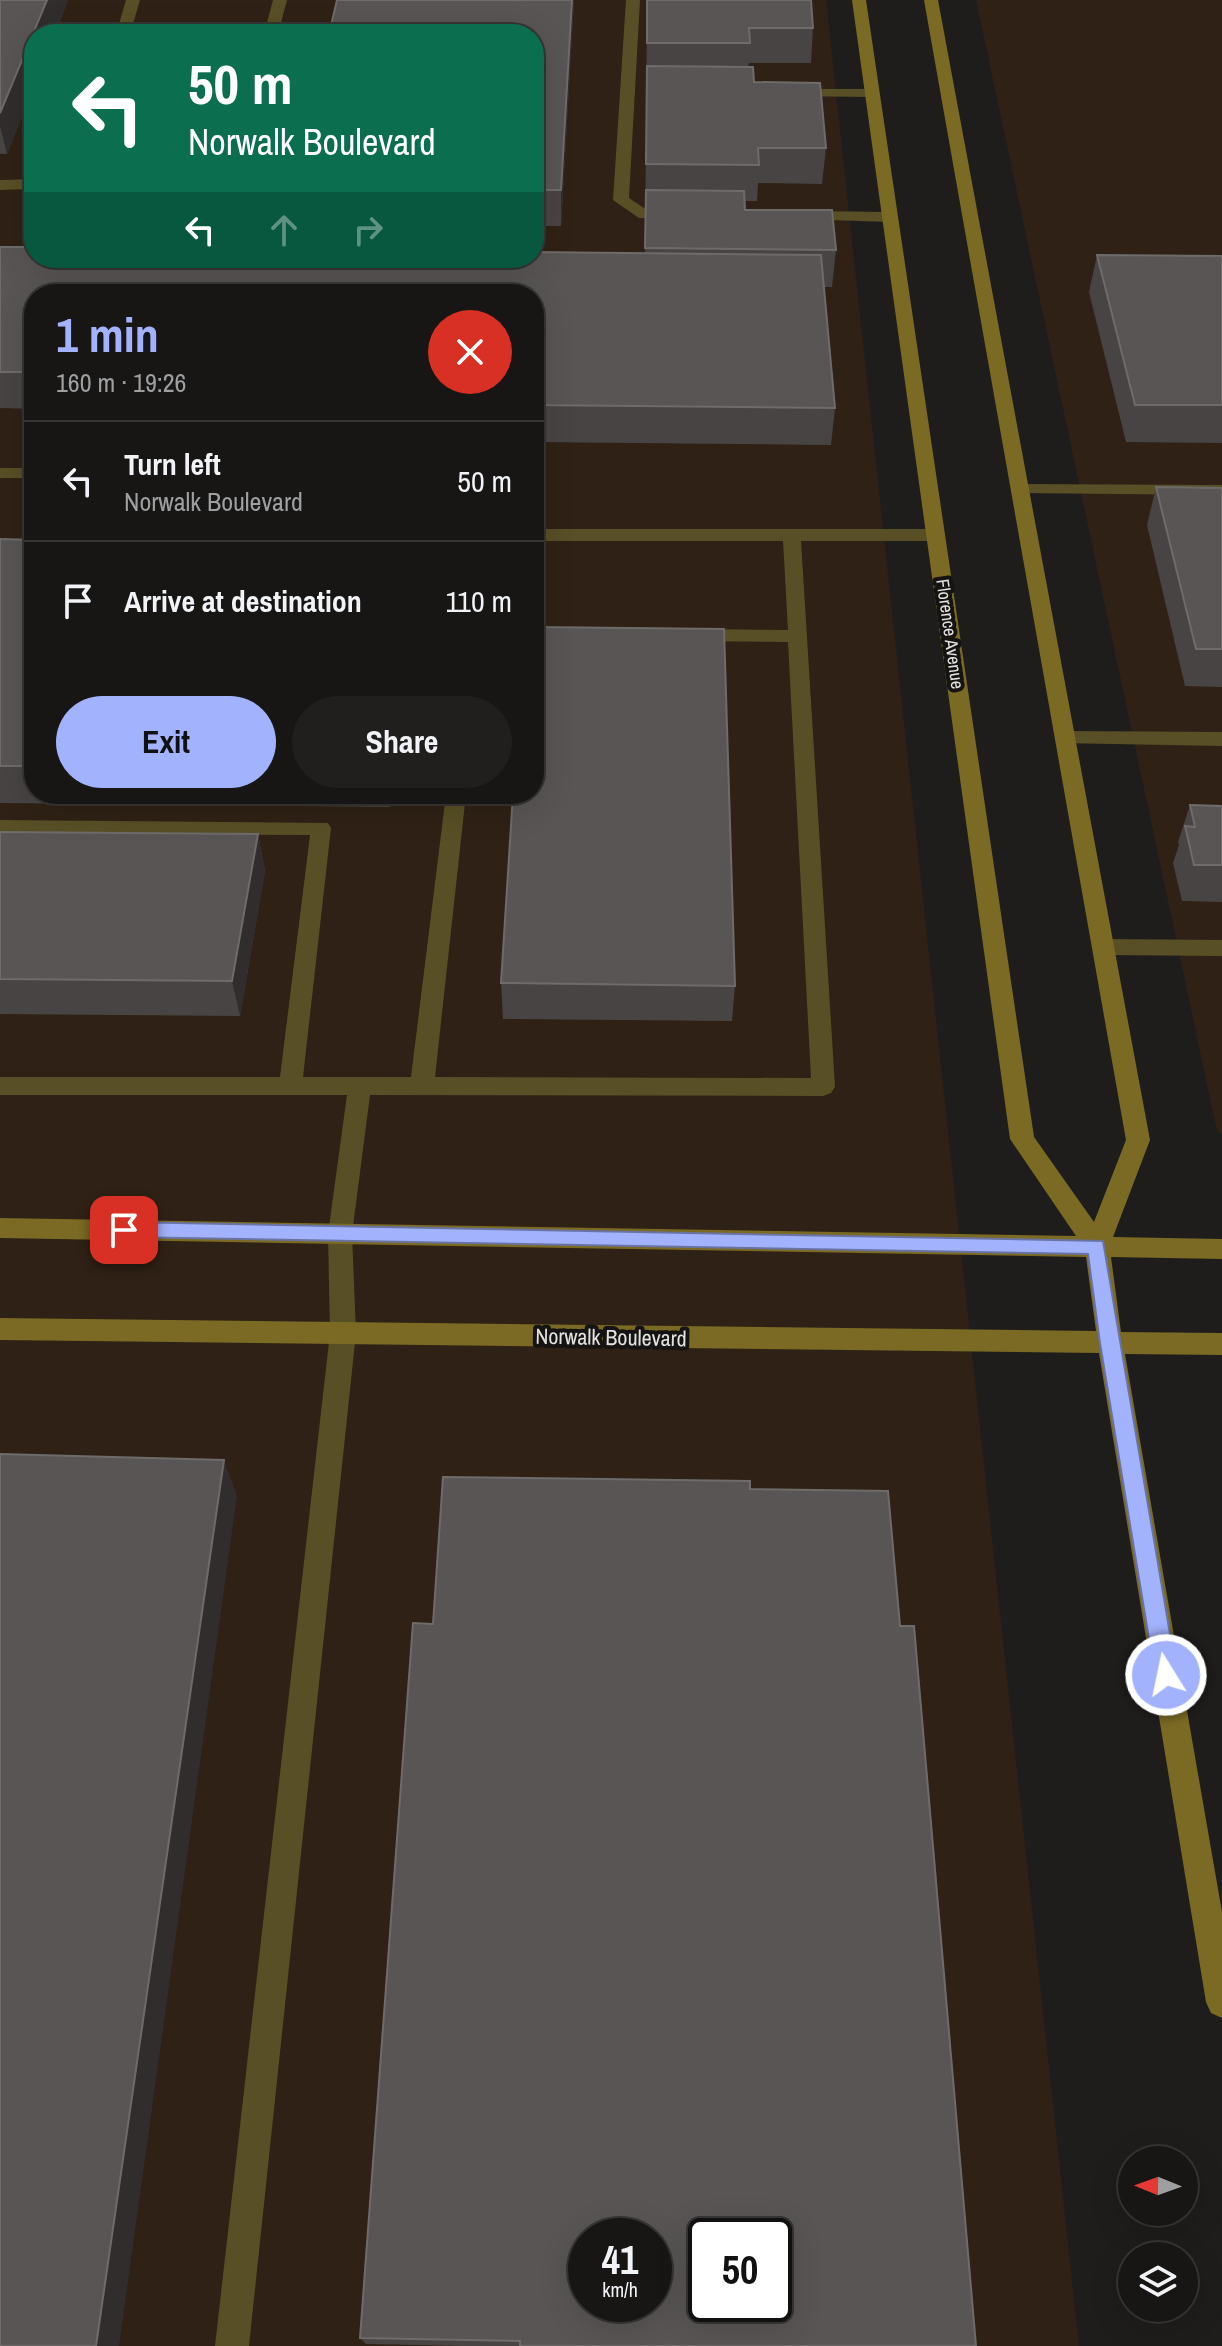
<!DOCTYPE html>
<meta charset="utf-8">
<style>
body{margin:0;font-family:"Archivo Narrow",sans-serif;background:#201f1d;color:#f1f3f6;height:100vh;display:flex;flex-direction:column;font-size:30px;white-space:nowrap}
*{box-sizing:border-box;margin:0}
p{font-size:26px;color:#9e9fa0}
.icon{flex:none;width:44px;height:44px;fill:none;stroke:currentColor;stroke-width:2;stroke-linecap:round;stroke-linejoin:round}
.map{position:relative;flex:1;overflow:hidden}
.panel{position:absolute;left:24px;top:284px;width:520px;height:520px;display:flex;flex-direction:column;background:#171614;border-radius:32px;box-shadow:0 8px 32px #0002,0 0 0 2px #363534}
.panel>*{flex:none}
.hud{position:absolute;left:24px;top:24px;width:520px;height:244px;border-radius:32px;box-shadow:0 8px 32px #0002,0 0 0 2px #363534;background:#0b6e4f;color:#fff;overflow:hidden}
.needle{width:52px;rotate:271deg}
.fabs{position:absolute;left:1118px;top:2146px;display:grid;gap:16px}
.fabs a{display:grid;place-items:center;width:80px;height:80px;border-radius:50%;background:#171614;box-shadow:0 8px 32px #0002,0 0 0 2px #363534;font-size:40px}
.speed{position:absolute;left:568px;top:2218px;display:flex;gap:16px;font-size:40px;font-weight:700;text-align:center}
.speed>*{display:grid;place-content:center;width:104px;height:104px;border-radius:50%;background:#171614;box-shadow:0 8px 32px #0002,0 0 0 2px #363534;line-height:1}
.speed small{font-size:20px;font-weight:400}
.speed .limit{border:4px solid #111;border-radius:12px;background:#fff;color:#111}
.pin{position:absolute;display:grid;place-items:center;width:68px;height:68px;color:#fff;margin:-34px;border-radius:16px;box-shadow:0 4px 12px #0006}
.me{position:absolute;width:88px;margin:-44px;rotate:350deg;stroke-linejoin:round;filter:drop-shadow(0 0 6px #0008)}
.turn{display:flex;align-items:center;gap:28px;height:168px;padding:0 32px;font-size:36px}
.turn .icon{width:104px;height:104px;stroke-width:2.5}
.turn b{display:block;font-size:56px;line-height:68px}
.lanes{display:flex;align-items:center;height:76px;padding:0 32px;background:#0003;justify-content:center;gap:40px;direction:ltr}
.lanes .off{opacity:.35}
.round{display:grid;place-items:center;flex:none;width:84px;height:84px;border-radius:42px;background:#201f1d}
.summary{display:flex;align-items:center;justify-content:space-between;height:136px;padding:0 32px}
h1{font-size:48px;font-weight:800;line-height:60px;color:#a3b2fd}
.primary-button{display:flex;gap:16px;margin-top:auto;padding:16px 32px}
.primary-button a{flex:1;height:92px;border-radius:48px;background:#a3b2fd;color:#111;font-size:32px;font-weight:800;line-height:92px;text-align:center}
.primary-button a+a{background:#201f1d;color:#f1f3f6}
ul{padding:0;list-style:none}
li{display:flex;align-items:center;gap:24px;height:120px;padding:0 32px;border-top:2px solid #363534}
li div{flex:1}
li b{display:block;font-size:30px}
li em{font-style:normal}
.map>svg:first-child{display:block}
.industrial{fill:#2f2115;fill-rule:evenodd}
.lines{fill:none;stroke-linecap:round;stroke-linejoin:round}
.service{fill:#584f26;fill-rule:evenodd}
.secondary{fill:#7a6a24;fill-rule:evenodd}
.wall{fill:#474443}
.shaded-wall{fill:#302d2c}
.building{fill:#585554;stroke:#6e6b6a;stroke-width:2;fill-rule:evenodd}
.route{fill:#a3b2fd;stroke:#6a74a4;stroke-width:2}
.labels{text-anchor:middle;stroke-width:8;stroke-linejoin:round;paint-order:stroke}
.far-street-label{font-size:18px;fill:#e4e2e1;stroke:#161412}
.street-label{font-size:22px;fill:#e4e2e1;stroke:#161412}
</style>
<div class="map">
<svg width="1222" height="2346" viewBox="0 0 1222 2346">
<rect width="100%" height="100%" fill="#1f1d1b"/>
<path class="industrial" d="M0 0H826L1079 2346H0ZM34 34H534V258H34ZM34 294H534V794H34ZM586 2236H654V2304H586ZM706 2236H774V2304H706Z
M976 0H1222V1134L1217 1131Z"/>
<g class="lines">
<path class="service" d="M126 0H140L130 34H116Z
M273 0H287L278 34H264Z
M626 0H640L629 198 647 210 683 212V218H639L613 200Z
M790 89H872L879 93 872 97 785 96 783 93Z
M34 179V189L0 190V180Z
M803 211 890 212 898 217 890 222 798 219 795 216Z
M0 468H34V478H0Z
M1020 484 1222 485V495L1014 493 1011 489 1014 485Z
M534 529H936L945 535 936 541H801L835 1087 831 1093 823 1096 370 1095 352 1234 356 1333 249 2346H215L330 1333 328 1234 347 1095H0V1077H280L310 835 0 834V820L328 823 331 828 303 1077H411L446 794H466L435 1077 811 1078 788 642 692 641 682 635 692 629 788 630 783 541H534Z
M1065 731 1222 732V746L1058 743 1055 738 1058 733Z
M1103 939 1222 940V956L1103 955 1095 953 1092 947 1095 941Z"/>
<path class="secondary" d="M852 0H866L1034 1137 1094 1222 1126 1140 924 0H938L1150 1140 1113 1237 1222 1239V1259L1111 1257 1121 1332 1222 1333V1355L1125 1354 1222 1912V2018L1211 2013 1206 2002 1099 1353 0 1340V1318L1096 1331 1086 1257 0 1238V1218L1076 1236 1010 1139Z"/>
</g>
<path class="wall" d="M0 0H68L55 34H34V86L7 154H0Z
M337 0H574L561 226H534V34Z
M647 0 813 28 811 63H749L748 67 754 82 826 148 822 184 758 183 757 201H745V210L836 250 832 287H824L835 408 831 445 534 442V294H34V409L0 408V247L645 253Z
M1097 255 1222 256V443L1126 442 1089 292Z
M1156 487 1222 488V687L1185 686 1147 525Z
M0 539 34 540V794H392L390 807 0 803Z
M1190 805 1222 806V902L1182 901 1173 863 1179 845 1178 842Z
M0 832 258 834 265 871 240 1016 0 1014Z
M501 983 735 986 732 1021 503 1019Z
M750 1489 900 1626 976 2346H466L366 2344 360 2338 433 1624Z"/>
<path class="shaded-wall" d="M47 0H68L55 34H34V86L7 154 0 126V113Z
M572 0H574L561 226V190Z
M258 834 265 871 240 1016 232 981Z
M224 1460 237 1496 119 2346H96Z"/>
<path class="building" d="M0 0H47L0 113Z
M337 0H572L561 190H534V34H329Z
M647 0H811L813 28H749L750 43H647Z
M647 66 753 67 754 82 820 83 826 148H758L759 165 646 164Z
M646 190 744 191 745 210H832L836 250 645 248Z
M0 247H34V258H534V252L821 255 835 408 534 405V294H34V372H0Z
M1097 255 1222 256V405H1135Z
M1156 487 1222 488V649H1196Z
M0 539 34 540V766H0Z
M534 627 724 629 735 986 501 983 513 794H534Z
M1190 805 1222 806V865H1194L1185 826 1195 827Z
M0 832 258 834 232 981 0 979Z
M0 1454 224 1460 96 2346H0Z
M443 1477 750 1481V1489L888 1491 900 1626H914L976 2346H520V2341L360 2338 413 1623 433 1624ZM586 2236H654V2304H586ZM706 2236H774V2304H706Z"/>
<path class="route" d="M124 1222 1103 1241 1177 1675 1174 1683 1166 1686 1159 1683 1155 1675 1100 1343 1088 1254 124 1237 117 1235 114 1230 117 1224Z"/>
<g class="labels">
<g class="far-street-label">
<text transform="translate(950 634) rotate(82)" y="6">Florence Avenue</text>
</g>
<g class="street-label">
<text transform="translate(611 1337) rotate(1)" y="8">Norwalk Boulevard</text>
</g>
</g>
</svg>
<div class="fabs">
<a><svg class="needle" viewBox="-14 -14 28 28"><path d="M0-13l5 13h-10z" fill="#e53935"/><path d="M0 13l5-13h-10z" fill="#9e9fa0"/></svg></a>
<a><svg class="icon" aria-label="layers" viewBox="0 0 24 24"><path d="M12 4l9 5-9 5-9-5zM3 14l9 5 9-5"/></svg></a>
</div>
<div class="speed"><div>41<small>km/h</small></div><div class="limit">50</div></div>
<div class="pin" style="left:124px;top:1230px;background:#d93025"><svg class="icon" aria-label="arrive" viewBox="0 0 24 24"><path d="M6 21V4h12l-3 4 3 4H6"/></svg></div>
<svg class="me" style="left:1166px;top:1675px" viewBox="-20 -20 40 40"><circle r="17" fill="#a3b2fd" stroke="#fff" stroke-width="3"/><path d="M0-11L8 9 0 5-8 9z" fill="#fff"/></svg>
<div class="hud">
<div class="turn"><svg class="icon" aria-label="left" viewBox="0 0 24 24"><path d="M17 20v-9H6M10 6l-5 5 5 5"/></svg><div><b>50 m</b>Norwalk Boulevard</div></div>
<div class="lanes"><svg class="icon" aria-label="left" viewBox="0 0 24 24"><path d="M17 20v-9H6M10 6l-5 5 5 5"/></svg><svg class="icon off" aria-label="ahead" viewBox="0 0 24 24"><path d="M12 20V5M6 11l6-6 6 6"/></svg><svg class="icon off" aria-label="right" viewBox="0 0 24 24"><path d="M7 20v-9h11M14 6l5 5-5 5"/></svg></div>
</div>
<section class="panel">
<div class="summary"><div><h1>1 min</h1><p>160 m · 19:26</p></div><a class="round" style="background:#d93025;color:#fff"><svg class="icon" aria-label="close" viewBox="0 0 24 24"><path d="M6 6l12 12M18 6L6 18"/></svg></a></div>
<ul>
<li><svg class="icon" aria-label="left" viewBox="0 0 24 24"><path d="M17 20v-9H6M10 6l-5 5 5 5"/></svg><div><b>Turn left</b><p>Norwalk Boulevard</p></div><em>50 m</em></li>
<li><svg class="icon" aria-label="arrive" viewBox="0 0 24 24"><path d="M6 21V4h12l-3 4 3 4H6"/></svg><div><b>Arrive at destination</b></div><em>110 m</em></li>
</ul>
<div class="primary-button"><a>Exit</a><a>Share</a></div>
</section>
</div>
